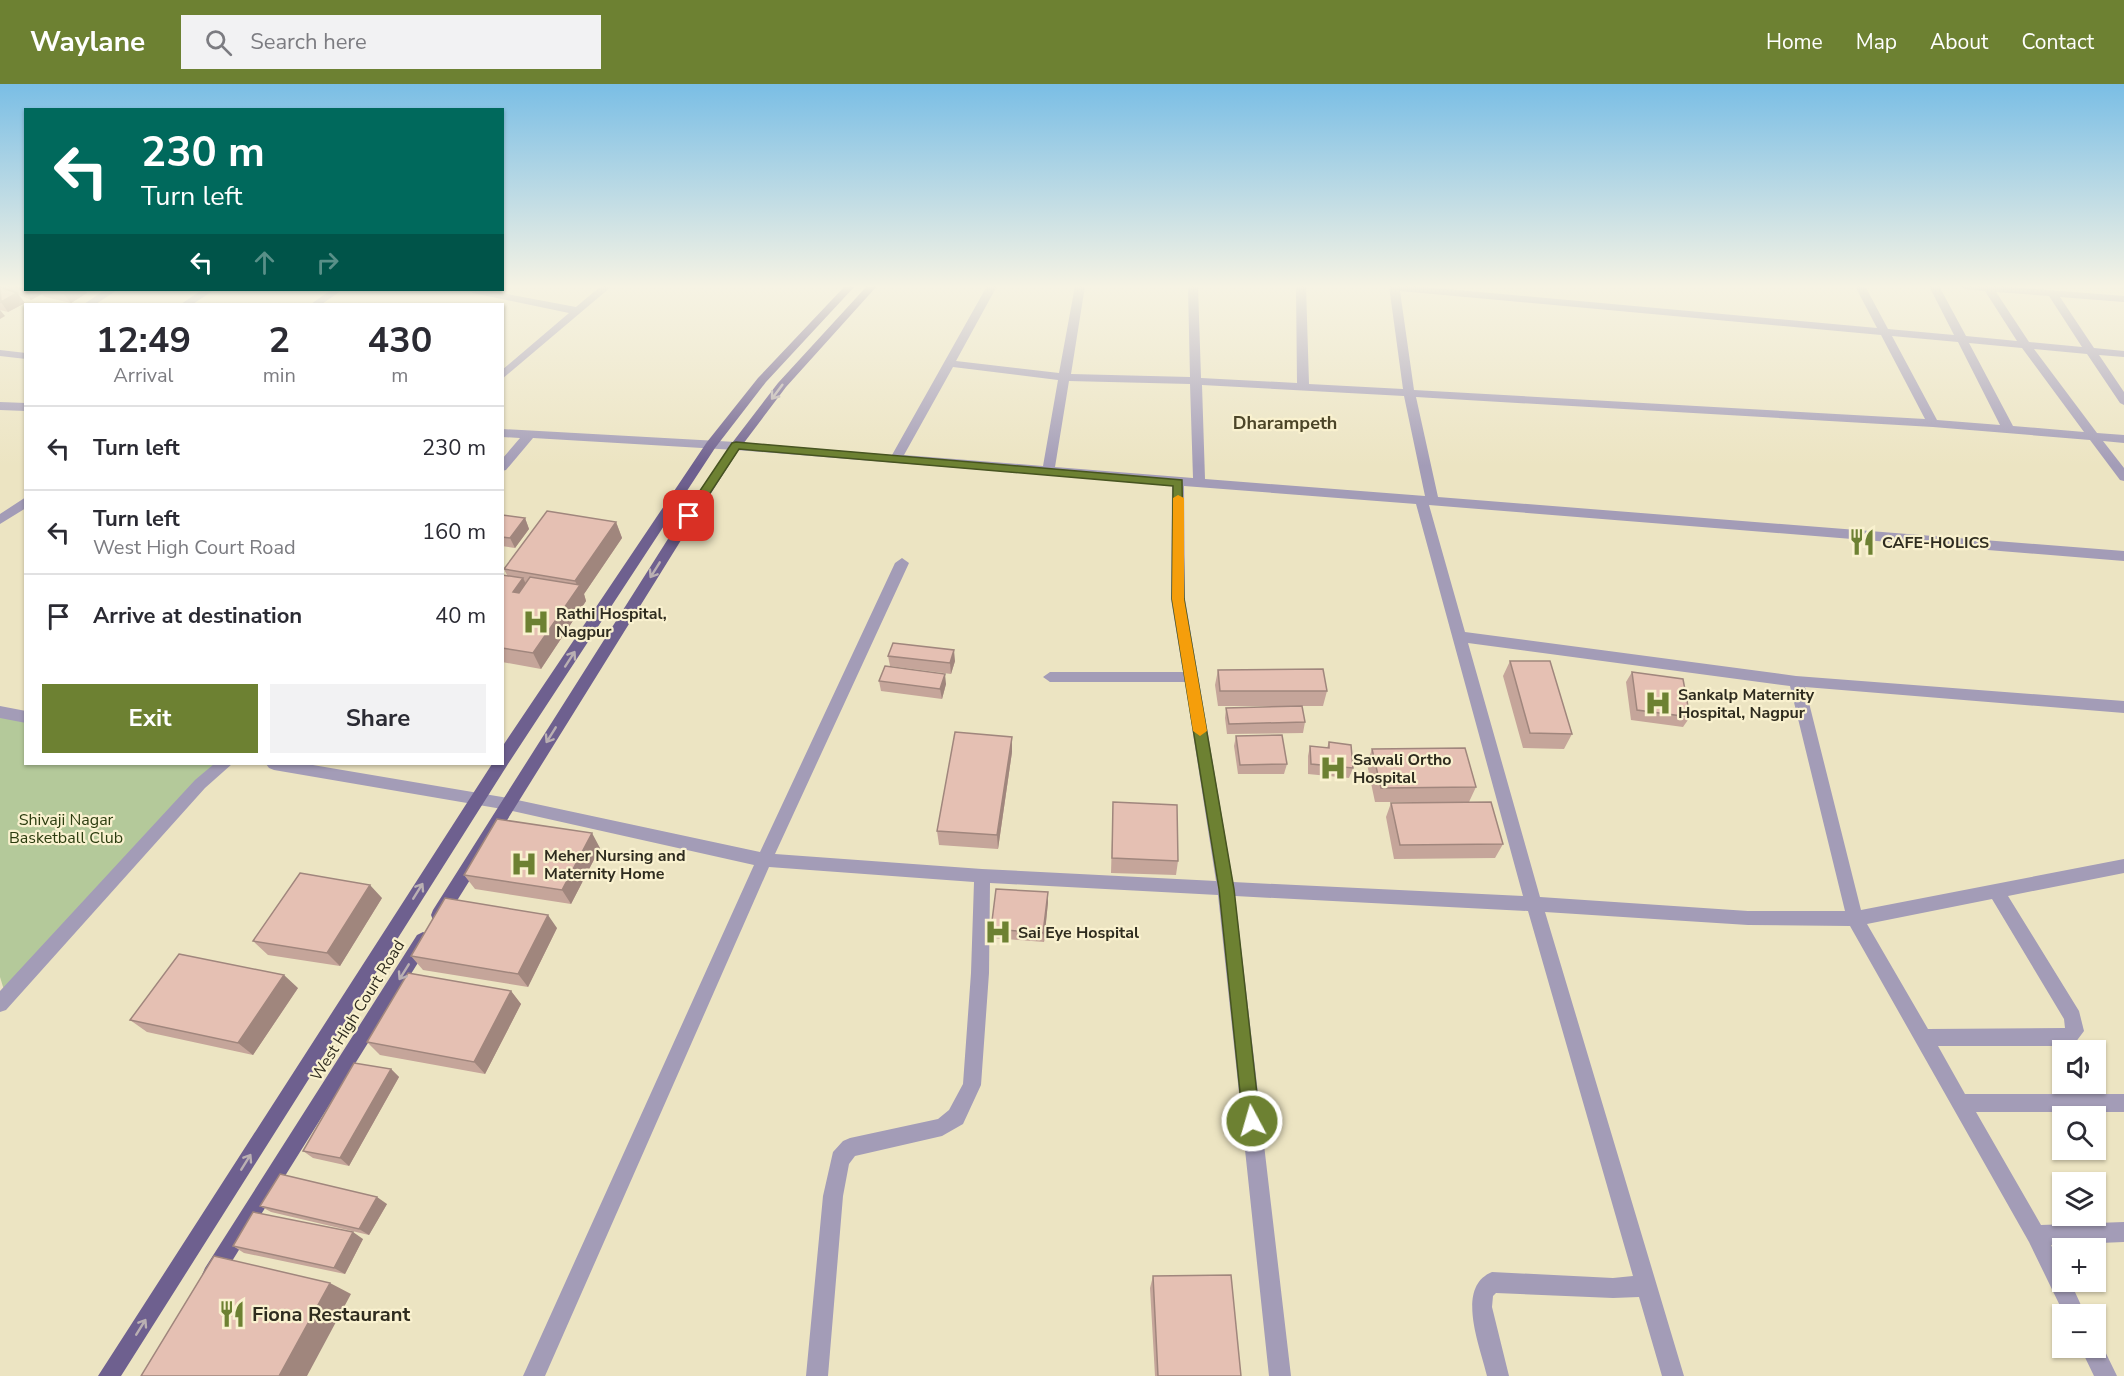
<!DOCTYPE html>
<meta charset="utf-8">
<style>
body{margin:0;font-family:"Nunito Sans",sans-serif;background:#f2f2f3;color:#2b2b33;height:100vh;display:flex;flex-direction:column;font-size:22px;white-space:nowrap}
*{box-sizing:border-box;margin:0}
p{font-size:20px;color:#7c7c81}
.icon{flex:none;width:33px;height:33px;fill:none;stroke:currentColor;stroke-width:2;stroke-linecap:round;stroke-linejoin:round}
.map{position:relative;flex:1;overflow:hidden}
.panel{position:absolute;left:24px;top:219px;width:480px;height:462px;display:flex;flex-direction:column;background:#fff;border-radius:0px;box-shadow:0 2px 4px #0004}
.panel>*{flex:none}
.hud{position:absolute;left:24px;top:24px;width:480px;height:183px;border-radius:0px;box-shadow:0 2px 4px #0004;background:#00695c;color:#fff;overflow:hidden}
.controls{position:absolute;left:2052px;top:956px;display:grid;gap:12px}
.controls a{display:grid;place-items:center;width:54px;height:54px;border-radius:0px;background:#fff;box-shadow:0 2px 4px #0004;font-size:30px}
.pin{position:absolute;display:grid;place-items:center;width:51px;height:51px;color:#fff;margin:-26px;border-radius:12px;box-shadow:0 3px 9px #0006}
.me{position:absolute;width:66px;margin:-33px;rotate:354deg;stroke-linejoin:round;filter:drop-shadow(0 0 4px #0008)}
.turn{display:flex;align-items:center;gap:21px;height:126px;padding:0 18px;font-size:27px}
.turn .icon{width:78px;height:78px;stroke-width:2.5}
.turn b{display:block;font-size:42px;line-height:51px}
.lanes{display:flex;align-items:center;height:57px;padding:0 18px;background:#0003;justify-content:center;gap:30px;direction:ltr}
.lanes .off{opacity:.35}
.eta{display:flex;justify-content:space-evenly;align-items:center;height:102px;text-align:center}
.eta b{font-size:36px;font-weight:700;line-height:42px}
.cta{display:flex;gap:12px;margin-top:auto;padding:12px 18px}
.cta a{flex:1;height:69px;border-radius:0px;background:#6d8132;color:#fff;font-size:24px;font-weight:700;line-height:69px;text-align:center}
.cta a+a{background:#f2f2f3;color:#2b2b33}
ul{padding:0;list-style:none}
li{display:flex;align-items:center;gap:18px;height:84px;padding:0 18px;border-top:2px solid #e1e1e2}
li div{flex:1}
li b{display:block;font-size:22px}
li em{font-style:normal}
header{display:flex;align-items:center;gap:36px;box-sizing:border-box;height:84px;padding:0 30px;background:#6d8132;color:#fff}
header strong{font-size:28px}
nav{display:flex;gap:33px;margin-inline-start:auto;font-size:21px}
.search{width:420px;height:54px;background:#f2f2f3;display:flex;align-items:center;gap:15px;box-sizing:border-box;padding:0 21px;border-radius:0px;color:#7c7c81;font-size:22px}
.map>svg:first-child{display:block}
.green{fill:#b4c99a}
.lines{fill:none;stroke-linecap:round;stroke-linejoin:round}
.minor{fill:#a39cb7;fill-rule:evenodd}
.major{fill:#6e608f;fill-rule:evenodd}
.wall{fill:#c5a59a}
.shaded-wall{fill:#a0867d}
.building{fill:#e5c0b3;stroke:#a0867d;stroke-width:1.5}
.oneway{stroke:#bab0b2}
.route{fill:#6d8132;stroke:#475420;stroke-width:1.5}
.slow{fill:#f59e0b}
.labels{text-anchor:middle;stroke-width:4.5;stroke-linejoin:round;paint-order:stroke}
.poi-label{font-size:16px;font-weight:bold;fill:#2f2c1f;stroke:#f9f1cf;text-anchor:start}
.park-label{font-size:16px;fill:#2b3c0f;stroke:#f9f1cf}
.street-label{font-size:16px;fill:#2f2c1f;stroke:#f9f1cf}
.far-district-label{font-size:18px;font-weight:bold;fill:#4c4528;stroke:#f9f1cf}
.near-poi-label{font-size:20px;font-weight:bold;fill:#2f2c1f;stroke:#f9f1cf;text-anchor:start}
</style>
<header>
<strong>Waylane</strong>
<div class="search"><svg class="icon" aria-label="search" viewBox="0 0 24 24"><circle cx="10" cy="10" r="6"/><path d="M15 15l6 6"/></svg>Search here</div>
<nav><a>Home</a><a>Map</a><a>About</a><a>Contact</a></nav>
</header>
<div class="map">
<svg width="2124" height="1292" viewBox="0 0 2124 1292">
<rect width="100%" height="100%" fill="#ece4c2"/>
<path class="green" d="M0 630 25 635 26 680H217L4 906 0 893Z"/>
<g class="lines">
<path class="minor" d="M4 202H16L0 211V204Z
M601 202H612L502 295V286L569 229 473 209 468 206H486L576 223Z
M987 202H997L956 277 1059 289 1075 202H1085L1071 290 1190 293 1188 202H1198L1201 294 1297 299 1296 202H1306L1309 300 1403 305 1389 202H1413L1877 244 1855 202H1865L1888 245 1954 251 1929 202H1939L1966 252 2017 257 1985 207 1965 205 1960 202H1998L2124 212V218L2060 213 2094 264 2124 267V273L2099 271 2124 308V321L2120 319 2087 270 2034 265 2097 349 2124 351V359L2103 357 2124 384V397L2120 396 2090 356 1933 343 1416 313 1438 413 2124 467V477L1429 421 1465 548 1796 592 2124 617V629L1805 603 1861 826 2124 775V789L2008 812 2079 927 2084 947 2075 959 2069 962H1938L1965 1010H2124V1028H1976L2041 1141 2124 1138V1158L2051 1161 2062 1183V1197H2070L2085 1230H2064L2029 1158 1850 842 1748 841 1545 828 1684 1292H1662L1639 1213 1613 1214 1496 1209 1493 1212 1492 1223 1509 1292H1487C1480 1262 1455 1203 1492 1188L1613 1194 1633 1192 1528 827 1235 812 1291 1292H1269L1218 811 990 799 989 889 981 1001 963 1040 942 1052 855 1072 849 1080 843 1112 828 1292H806L823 1112 833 1068 843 1057 850 1054 938 1035 949 1026 963 1000 971 889 974 798 769 783 545 1292H523L754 781 508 726 274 686 269 684 266 680H307L508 714 760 768 895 479 902 474 909 479 775 770 982 785 1216 797 1185 598H1050L1043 593 1050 588H1183L1171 515 1172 401 736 366 533 354 506 386 502 387V375L520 354 502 353V345L736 358 892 371ZM1400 207 1881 251 1925 335 1414 306ZM1996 208 2049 212 2082 263 2029 258ZM1892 252 1958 258 2000 341 1937 336ZM1969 259 2022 264 2084 348 2013 342ZM953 283 1058 296 1043 382 904 371ZM1069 297 1190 300 1193 394 1055 383ZM1202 301 1404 312 1425 412 1205 395ZM1184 402 1416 420 1523 812 1233 798 1185 515ZM1468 559 1790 602 1845 827H1748L1540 813ZM1992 815 2064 935 2065 944 1928 945 1867 840Z
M105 206H117L96 220H84Z
M202 206H214L193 220H181Z
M331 206H342L322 220H311Z
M0 266 26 269V275L0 272Z
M0 318 26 319V327L0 326Z
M26 413V424L0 440V430Z
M0 622 26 627V639L0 634Z
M214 680H232L205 704 6 926 0 928V907L195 696Z
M2096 1254 2099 1255 2117 1292H2094L2080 1263H2096Z"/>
<path class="major" d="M845 202H855L766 298 715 364 508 680 121 1292H98L492 680H502V663L707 358 758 294Z
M867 202H877L786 303 740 364 683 453 445 836 439 838 433 836 431 831 433 826 673 447 732 359 778 299Z
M423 848 429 851 432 856 429 861 219 1198 212 1201 205 1198 202 1191 205 1184 417 851Z"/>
</g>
<path class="wall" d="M4 202H26V206H84L87 209 71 219 45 213 42 210 31 216 19 211 25 219 8 228 0 226V203L7 206Z
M502 431 525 434 529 445 515 464 502 462Z
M616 438 622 454 584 510 586 517 541 585 502 578V491H507L504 485Z
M888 572 955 577 951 590 890 582Z
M1510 577 1572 650 1564 665 1523 664 1503 592Z
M1218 586 1327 607 1323 622H1218L1215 601Z
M1632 588 1690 633 1683 643 1631 636 1626 598Z
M879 597 946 600 942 615 881 607Z
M1226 624 1305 638 1303 649 1227 650 1225 634Z
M1236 652 1287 680 1284 690H1238L1234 662Z
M1329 658 1353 684 1349 694 1308 690V672L1310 662 1327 664Z
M1372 665 1476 703 1469 718H1375L1367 680Z
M1012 668 998 765 939 761 937 747Z
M1113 718 1178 777 1176 791 1111 789Z
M1391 719 1503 760 1495 774 1394 775 1386 733Z
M600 764 571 820 475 805 464 791Z
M1048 808V818L1044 858 992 854 991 845Z
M382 814 340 882 268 871 253 857Z
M557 844 528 903 423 886 411 872Z
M298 904 253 971 147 948 130 936Z
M511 907 521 920 485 990 380 971 367 958Z
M391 985 399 993 349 1082 313 1074 303 1067Z
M387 1120 369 1151 271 1128 260 1122Z
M363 1155 345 1190 244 1169 233 1162Z
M1153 1192 1241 1292H1155L1150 1204Z"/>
<path class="shaded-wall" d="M26 204V206H39L42 210 31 216 23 205Z
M69 206H84L87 209 71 219 63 209Z
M17 209 25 219 8 228 1 218Z
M0 226 5 232 0 235Z
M525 434 529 445 515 464 510 454Z
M616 438 622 454 584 510 586 517 541 585 533 569 578 503 575 497Z
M523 494 531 510 513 508Z
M954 566 955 577 951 590 950 579Z
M945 590 946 600 942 615 940 605Z
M1012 653V668L998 765 997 751Z
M592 749 600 764 571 820 562 806Z
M370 801 382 814 340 882 327 869Z
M1048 808V818L1044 858 1043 849Z
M548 831 557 844 528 903 518 890Z
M284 891 298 904 253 971 238 959Z
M511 907 521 920 485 990 474 978Z
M391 985 399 993 349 1082 340 1074Z
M377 1113 387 1120 369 1151 359 1145Z
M353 1148 363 1155 345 1190 334 1184Z
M330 1199 351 1210 307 1292H279Z"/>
<path class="building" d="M13 202H26V204L23 205Z
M0 203 17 209 1 218Z
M49 206H69L63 209Z
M547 427 616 438 575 497 504 485Z
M502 431 525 434 510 454 502 453Z
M502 491 523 494 513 508 519 509 530 493 580 501 533 569 502 564Z
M893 559 954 566 950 579 888 572Z
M1510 577H1550L1572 650 1530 649Z
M885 582 945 590 940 605 879 597Z
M1323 585 1327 607H1220L1218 586Z
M1632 588 1683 595 1690 633 1637 626Z
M1302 622 1305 638 1229 640 1226 624Z
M955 648 1012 653 997 751 937 747Z
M1282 651 1287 680 1240 681 1236 652Z
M1329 658 1351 661 1353 684 1311 680 1310 662 1329 664Z
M1465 664 1476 703 1381 704 1372 665Z
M1113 718 1177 721 1178 777 1112 774Z
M1491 718 1503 760 1400 761 1391 719Z
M497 735 592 749 562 806 464 791Z
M300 789 370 801 327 869 253 857Z
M996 805 1048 808 1043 849 991 845Z
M445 814 548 831 518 890 411 872Z
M179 870 284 891 238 959 130 936Z
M408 889 511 907 474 978 367 958Z
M354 979 391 985 340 1074 303 1067Z
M280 1090 377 1113 359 1145 260 1122Z
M253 1128 353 1148 334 1184 233 1162Z
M214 1172 330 1199 279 1292H141Z
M1231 1191 1241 1292H1158L1153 1192Z"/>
<defs><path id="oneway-shaft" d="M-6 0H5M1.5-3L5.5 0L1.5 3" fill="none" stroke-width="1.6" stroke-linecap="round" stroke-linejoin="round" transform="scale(1.5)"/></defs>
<g class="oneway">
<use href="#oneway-shaft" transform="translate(777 308) rotate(127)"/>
<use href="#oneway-shaft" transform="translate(655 486) rotate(122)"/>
<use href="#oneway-shaft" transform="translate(570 575) rotate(-57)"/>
<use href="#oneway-shaft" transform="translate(551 651) rotate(122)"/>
<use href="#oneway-shaft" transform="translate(418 807) rotate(-58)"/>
<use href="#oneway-shaft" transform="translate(404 888) rotate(122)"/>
<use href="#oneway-shaft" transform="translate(246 1078) rotate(-58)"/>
<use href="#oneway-shaft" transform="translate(141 1243) rotate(-58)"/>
</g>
<linearGradient id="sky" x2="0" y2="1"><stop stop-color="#7abee5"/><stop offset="0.53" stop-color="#f6f3e4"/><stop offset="1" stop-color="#f6f3e4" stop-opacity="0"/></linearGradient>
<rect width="2124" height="382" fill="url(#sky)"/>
<path class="route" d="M736 358 1182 396 1184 515 1234 805 1260 1037 1258 1043 1252 1045 1246 1043 1243 1037 1219 805 1172 515 1173 402 739 365 693 435H685V429L732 359Z"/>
<path class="slow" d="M1178 411 1184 414V515L1207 647 1200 652 1193 647 1172 515 1173 414Z"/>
<defs>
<symbol id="restaurant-bare" viewBox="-9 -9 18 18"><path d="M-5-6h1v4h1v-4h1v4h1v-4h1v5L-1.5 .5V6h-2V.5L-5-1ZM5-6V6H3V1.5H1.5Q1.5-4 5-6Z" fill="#6d8132" stroke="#f9f1cf" stroke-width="2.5" paint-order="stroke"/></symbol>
<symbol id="hospital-bare" viewBox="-9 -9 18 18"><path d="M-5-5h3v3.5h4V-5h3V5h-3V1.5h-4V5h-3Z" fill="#6d8132" stroke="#f9f1cf" stroke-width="2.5" paint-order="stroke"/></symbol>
</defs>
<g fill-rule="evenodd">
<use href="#restaurant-bare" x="1843" y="439" width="38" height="38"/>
<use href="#hospital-bare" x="517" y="519" width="38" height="38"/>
<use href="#hospital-bare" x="1639" y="600" width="38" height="38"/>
<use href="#hospital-bare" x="1314" y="665" width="38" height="38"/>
<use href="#hospital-bare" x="505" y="761" width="38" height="38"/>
<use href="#hospital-bare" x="979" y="829" width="38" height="38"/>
<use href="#restaurant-bare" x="213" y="1211" width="38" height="38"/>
</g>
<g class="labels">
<g class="poi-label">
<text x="1882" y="464">CAFE-HOLICS</text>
<text x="556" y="535">Rathi Hospital,<tspan x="556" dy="18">Nagpur</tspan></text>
<text x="1678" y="616">Sankalp Maternity<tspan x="1678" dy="18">Hospital, Nagpur</tspan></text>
<text x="1353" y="681">Sawali Ortho<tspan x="1353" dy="18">Hospital</tspan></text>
<text x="544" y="777">Meher Nursing and<tspan x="544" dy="18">Maternity Home</tspan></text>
<text x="1018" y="854">Sai Eye Hospital</text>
</g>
<g class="park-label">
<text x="66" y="741">Shivaji Nagar<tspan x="66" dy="18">Basketball Club</tspan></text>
</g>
<g class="street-label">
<text transform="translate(357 926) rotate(-58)" y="6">West High Court Road</text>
</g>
<g class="far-district-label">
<text x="1285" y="345">Dharampeth</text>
</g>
<g class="near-poi-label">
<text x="252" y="1237">Fiona Restaurant</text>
</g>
</g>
</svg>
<div class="controls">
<a><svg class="icon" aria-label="sound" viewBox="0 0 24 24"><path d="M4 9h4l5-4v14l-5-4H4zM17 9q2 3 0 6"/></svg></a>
<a><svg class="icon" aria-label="search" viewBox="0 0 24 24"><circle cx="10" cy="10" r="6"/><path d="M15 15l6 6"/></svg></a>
<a><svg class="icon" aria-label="layers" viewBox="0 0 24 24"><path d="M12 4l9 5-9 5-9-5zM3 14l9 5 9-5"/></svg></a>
<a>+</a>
<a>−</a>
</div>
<div class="pin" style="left:689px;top:432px;background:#d93025"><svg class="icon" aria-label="arrive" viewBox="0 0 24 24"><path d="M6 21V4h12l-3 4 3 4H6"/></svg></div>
<svg class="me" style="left:1252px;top:1037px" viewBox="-20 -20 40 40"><circle r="17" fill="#6d8132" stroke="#fff" stroke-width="3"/><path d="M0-11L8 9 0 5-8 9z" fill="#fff"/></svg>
<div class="hud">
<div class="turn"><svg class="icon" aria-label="left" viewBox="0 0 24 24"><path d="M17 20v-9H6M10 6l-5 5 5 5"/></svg><div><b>230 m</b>Turn left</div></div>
<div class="lanes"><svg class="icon" aria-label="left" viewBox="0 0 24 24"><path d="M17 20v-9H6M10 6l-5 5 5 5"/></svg><svg class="icon off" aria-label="ahead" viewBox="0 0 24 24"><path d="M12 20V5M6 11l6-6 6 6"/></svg><svg class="icon off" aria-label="right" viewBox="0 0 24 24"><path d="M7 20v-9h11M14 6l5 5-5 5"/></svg></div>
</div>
<section class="panel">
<div class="eta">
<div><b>12:49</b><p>Arrival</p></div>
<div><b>2</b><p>min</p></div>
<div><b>430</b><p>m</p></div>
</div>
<ul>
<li><svg class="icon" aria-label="left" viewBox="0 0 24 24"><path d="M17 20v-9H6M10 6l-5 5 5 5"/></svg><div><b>Turn left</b></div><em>230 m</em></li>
<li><svg class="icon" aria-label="left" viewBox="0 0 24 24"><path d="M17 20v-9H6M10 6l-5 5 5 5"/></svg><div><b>Turn left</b><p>West High Court Road</p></div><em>160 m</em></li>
<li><svg class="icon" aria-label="arrive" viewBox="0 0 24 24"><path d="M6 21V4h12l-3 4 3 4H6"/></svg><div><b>Arrive at destination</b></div><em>40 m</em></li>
</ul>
<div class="cta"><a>Exit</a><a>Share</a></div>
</section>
</div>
